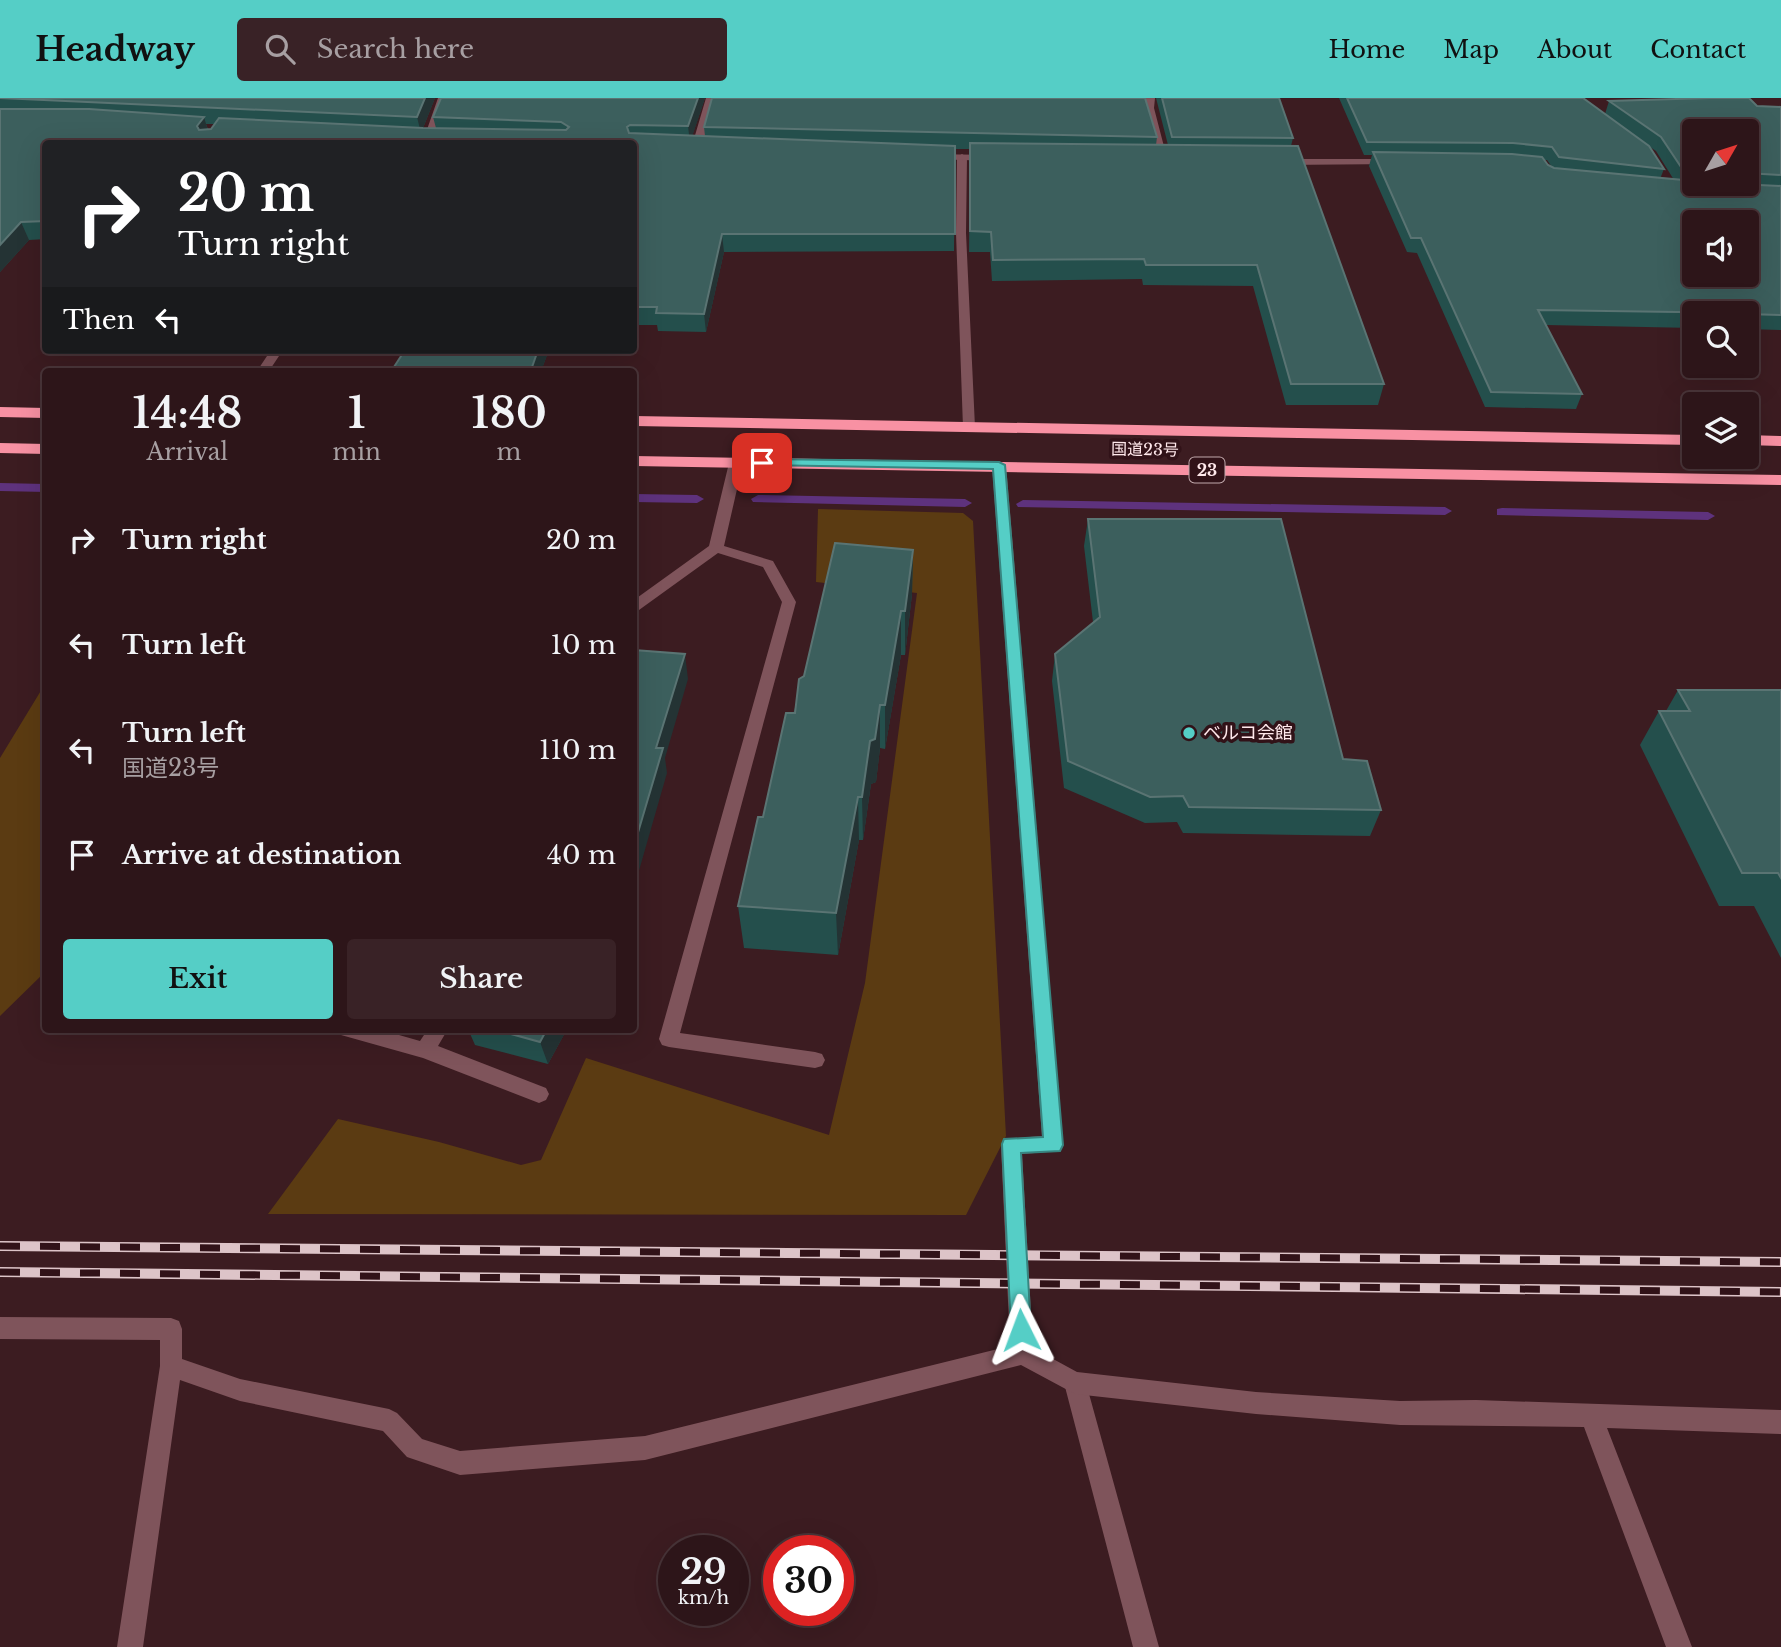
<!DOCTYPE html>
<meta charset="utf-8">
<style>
body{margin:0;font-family:"Libre Baskerville","Noto Sans JP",serif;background:#392226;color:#f1f3f6;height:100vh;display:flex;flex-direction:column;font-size:26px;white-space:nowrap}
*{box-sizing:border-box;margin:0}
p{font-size:23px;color:#a79fa2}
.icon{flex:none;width:38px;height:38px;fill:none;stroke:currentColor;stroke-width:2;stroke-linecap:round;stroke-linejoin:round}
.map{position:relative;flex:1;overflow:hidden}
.drawer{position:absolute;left:42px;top:270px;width:595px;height:665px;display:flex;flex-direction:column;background:#2d1519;border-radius:7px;box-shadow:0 7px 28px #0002,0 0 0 2px #483438}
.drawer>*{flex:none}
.top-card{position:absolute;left:42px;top:42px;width:595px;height:214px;border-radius:7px;box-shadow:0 7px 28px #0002,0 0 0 2px #483438;background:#202124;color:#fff;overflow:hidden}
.needle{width:46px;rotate:51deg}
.fabs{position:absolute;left:1682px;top:21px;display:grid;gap:14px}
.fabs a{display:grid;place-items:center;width:77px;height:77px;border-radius:7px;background:#2d1519;box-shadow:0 7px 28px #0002,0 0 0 2px #483438;font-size:35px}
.speed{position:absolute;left:658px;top:1437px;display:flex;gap:14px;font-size:35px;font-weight:700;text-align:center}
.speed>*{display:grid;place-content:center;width:91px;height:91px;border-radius:50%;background:#2d1519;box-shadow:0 7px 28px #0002,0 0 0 2px #483438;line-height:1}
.speed small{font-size:18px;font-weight:400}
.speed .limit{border:10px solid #d22;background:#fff;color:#111}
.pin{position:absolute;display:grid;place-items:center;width:60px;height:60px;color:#fff;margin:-30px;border-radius:14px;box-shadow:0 4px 10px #0006}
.me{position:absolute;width:77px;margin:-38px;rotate:357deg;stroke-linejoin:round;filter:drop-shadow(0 0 5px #0008)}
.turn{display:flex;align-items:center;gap:24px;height:147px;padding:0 21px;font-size:32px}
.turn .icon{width:91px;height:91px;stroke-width:2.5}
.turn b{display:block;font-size:49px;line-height:60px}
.then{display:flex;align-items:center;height:66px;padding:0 21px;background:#0003;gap:14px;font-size:26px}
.eta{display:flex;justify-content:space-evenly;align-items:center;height:119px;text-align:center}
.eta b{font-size:42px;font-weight:600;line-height:49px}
.button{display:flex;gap:14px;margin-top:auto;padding:14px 21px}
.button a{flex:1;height:80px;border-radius:7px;background:#55cec6;color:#111;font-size:28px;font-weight:600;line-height:80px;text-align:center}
.button a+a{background:#392226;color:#f1f3f6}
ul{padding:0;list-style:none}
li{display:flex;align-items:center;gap:21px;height:105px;padding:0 21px}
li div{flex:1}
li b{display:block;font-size:26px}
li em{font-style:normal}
header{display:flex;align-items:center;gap:42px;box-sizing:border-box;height:98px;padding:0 35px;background:#55cec6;color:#111}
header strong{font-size:33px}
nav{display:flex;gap:38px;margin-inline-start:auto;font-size:24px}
.search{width:490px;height:63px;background:#392226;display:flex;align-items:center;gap:18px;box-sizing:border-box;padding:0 24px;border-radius:7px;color:#a79fa2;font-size:26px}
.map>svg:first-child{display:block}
.green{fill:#5b3b12}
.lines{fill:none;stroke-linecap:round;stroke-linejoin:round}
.stream{fill:#5e327d;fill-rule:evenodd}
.lane{fill:#7f545b;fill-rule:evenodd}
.street{fill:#7f545b;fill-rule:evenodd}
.highway{fill:#f891a3;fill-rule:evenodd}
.rail-casing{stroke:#ddc4c8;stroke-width:10}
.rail{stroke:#311218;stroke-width:7;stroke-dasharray:20;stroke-linecap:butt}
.wall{fill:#244f4c;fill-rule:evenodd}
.shaded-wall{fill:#243334}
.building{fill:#3c5f5d;stroke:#5a7473;stroke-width:2;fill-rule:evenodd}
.route{fill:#55cec6;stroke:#378681;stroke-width:2}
.poi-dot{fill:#55cec6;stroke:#311218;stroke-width:2.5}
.labels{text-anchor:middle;stroke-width:7;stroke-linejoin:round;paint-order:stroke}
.far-street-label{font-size:16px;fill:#ffe8eb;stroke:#311218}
.shield{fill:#311218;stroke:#c1a8ac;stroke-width:2}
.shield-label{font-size:16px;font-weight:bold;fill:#ffe8eb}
.poi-label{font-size:18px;fill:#ffe8eb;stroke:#311218;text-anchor:start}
</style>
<header>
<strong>Headway</strong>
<div class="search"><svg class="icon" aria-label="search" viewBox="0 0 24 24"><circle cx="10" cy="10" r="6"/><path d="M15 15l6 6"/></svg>Search here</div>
<nav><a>Home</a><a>Map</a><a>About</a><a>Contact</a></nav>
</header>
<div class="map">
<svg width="1781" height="1549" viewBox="0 0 1781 1549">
<rect width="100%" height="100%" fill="#3c1c21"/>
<path class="green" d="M818 411 963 415 973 423 1006 1038 966 1117 268 1116 338 1021 439 1044 521 1067 541 1062 586 960 829 1037 865 885 917 495 816 484Z
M45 586V874L0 918V660Z"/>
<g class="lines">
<path class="stream" d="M0 385 46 386V394L0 393Z
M634 396 697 397 704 401 697 405 634 404Z
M758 397 965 401 972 405 965 409 753 404 751 401Z
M1023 402 1445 409 1452 413 1445 417 1018 409 1016 406Z
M1502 410 1708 414 1715 418 1708 422 1497 417V411Z"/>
<path class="lane" d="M706 0H716L701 51 696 54 691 51Z
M962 56 967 59 966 135 975 329 969 333 963 329 956 135 957 59Z
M271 252H283L269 273H257Z
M736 361 743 365 724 448 773 463 796 504 680 935 815 954 822 956 825 962 822 968 815 970 669 949 662 947 659 941 782 504 763 469 718 455 639 512 634 514V502L709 448 729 365Z
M338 931H378L420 943 428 931H448L438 948 546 990 549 996 546 1002 539 1005 423 960 341 937Z
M1075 1274 1083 1277 1086 1285 1159 1549H1133L1064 1285 1067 1277Z"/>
<path class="street" d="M438 0H448L432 41 423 43Z
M1145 0H1155L1154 10 1168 64 1159 62 1144 10Z
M927 56 994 57 999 60 994 63 931 61 927 60Z
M1393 61 1398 64 1397 66 1281 67 1276 64 1281 61Z
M999 363 1006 367 1063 1047 1060 1053 1022 1056 1033 1250 1077 1274 1256 1294 1400 1303 1476 1302 1781 1312V1336L1607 1330 1692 1549H1666L1584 1329 1400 1327 1256 1316 1075 1296 1021 1267 645 1362 460 1377 407 1359 383 1333 240 1303 180 1282 143 1549H117L160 1268V1242L0 1241V1219L171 1220 179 1223 182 1231V1261L240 1281 389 1311 397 1315 422 1341 460 1353 645 1338 1010 1248 1001 1047 1004 1041 1042 1038 992 367Z"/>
<path class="highway" d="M0 309 46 310V320L0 319Z
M634 318 1694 337V347L634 328Z
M1746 337 1781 338V348L1746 347Z
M0 345 46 346V356L0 355Z
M634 358 1781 377V387L634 368Z"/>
<defs>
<path id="rail" d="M0 1148 1781 1164
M0 1174 1781 1194"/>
</defs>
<use href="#rail" class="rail-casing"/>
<use href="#rail" class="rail"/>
</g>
<path class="wall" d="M0 0H435L423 30H436L433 19 441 0H705L692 38H705L704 29 1157 39 1156 47H1168L1156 0H1279L1293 40 1291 48 1384 286 1378 307H1286L1253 188 1143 187 1142 181 992 183 990 154H969L970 51H955L954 153 724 154 706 234 658 233 657 227H634V46H46V141L29 142 0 174ZM206 26H215L211 31H208Z
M1339 0H1583L1605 16 1609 3 1781 9V232L1746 231V215H1694V230L1546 227 1582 296 1576 311 1485 309 1417 155 1407 154 1369 68 1372 57H1364ZM1694 33H1746V86H1694ZM1650 49 1656 53 1674 82 1660 81 1664 71ZM1544 62H1547L1552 69 1548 67Z
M549 252 541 273H396L394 269Z
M1088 421 1343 661 1381 712 1370 738 1183 735 1177 724 1145 725 1064 690 1052 583 1055 556 1093 524 1084 448Z
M913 452 912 496 905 557H901L885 651 880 650 876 684 871 686 863 742H859L838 857 744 850 738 808 804 578Z
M1678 592H1781V860L1754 808H1719L1640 647 1659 613H1666Z
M468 931H567L548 966 475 947Z"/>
<path class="shaded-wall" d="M425 0H435L421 35 417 19Z
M698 0H705L690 45 688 28Z
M204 19 209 36 203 44 197 28Z
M21 124 29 142 0 174V147Z
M722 136 724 154 706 234 704 216Z
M538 252H549L541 273H531Z
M913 452 912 496 905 557V513Z
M901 513V557L885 651V607Z
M685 556 688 581 665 660 667 675 634 790V748L656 650Z
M880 607V650L876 684 871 686 863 742 862 699 870 643Z
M858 699 859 742 838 857 836 815Z
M547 931H567L548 966 540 944Z"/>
<path class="building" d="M0 0H425L417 19Z
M441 0H698L688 28 630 27 627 29 629 35 955 48V136H722L704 216 656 215 657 209H634V46H46V123L21 124 0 147V11H89L204 19 197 28 199 32 211 31 219 20 423 30 566 32 569 29 561 24 433 19Z
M712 0H1145L1157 39 704 29Z
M1162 0H1279L1293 40 1172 39Z
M1347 0H1583L1649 48 1664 71 1559 59 1552 49 1513 45 1367 44Z
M1710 0H1749L1757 8 1781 9V77L1746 75V33H1694V72H1683L1661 39 1609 3Z
M970 45 1298 48 1384 286H1291L1257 167H1146L1144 161 993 162 991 134 970 133Z
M1373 54 1512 56 1542 59 1548 67 1554 70 1694 83V86H1737L1781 88V217L1746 216V215L1538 212 1582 296 1491 294 1421 140H1411ZM1694 124H1746V177H1694Z
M405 252H538L531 272 394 269Z
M1088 421H1281L1343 661 1367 663 1381 712 1189 709 1183 698 1150 699 1068 663 1055 556 1100 519Z
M835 445 913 452 905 513H901L885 607H880L875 641 870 643 862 699H858L836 815 738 808 758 719H763L786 615H795L799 581 804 578Z
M634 552 685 556 656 650H663L634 748Z
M1678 592H1781V780L1778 775H1742L1659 613H1690Z
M493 931H547L540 944Z"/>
<path class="route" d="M762 361 999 364 1005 367 1063 1047 1060 1053 1021 1055 1031 1232 1028 1239 1021 1242 1014 1239 1011 1232 1002 1046 1004 1041 1043 1039 993 371 758 367 756 365Z"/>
<circle class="poi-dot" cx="1189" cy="635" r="7"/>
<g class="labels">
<g class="far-street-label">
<text transform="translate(1145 351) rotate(1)" y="6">国道23号</text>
</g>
<rect class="shield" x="1189.5" y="359.5" width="35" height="25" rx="5"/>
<g class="shield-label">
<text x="1207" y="378">23</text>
</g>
<g class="poi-label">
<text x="1203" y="641">ベルコ会館</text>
</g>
</g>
</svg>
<div class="fabs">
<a><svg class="needle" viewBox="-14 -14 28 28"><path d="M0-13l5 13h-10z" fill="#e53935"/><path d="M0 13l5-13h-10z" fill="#a79fa2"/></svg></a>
<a><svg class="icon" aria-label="sound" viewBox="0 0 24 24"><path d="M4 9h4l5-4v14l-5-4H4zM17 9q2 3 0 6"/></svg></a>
<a><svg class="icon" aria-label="search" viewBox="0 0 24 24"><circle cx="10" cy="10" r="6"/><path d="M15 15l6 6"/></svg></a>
<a><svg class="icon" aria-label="layers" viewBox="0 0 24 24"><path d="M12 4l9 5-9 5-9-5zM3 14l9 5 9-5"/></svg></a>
</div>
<div class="speed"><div>29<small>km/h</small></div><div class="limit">30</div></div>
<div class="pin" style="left:762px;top:365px;background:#d93025"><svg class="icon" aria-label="arrive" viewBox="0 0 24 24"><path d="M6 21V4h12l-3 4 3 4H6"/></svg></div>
<svg class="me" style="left:1021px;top:1232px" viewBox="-20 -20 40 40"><path d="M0-17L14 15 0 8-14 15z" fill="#55cec6" stroke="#fff" stroke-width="4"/></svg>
<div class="top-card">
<div class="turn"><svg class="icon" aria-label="right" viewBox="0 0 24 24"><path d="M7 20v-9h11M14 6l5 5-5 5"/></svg><div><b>20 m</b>Turn right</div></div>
<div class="then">Then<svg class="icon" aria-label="left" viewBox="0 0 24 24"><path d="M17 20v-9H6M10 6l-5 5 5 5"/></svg></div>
</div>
<section class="drawer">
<div class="eta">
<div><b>14:48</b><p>Arrival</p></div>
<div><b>1</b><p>min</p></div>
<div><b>180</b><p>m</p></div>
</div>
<ul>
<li><svg class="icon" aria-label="right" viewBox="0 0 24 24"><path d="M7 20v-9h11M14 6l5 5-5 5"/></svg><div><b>Turn right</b></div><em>20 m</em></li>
<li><svg class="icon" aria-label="left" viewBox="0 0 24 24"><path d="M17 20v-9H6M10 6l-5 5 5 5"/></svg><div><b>Turn left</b></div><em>10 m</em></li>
<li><svg class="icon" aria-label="left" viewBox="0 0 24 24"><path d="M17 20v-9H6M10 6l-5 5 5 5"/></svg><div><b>Turn left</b><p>国道23号</p></div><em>110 m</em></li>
<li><svg class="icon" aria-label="arrive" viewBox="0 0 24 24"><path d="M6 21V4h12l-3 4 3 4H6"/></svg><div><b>Arrive at destination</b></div><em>40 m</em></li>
</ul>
<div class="button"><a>Exit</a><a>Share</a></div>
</section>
</div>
